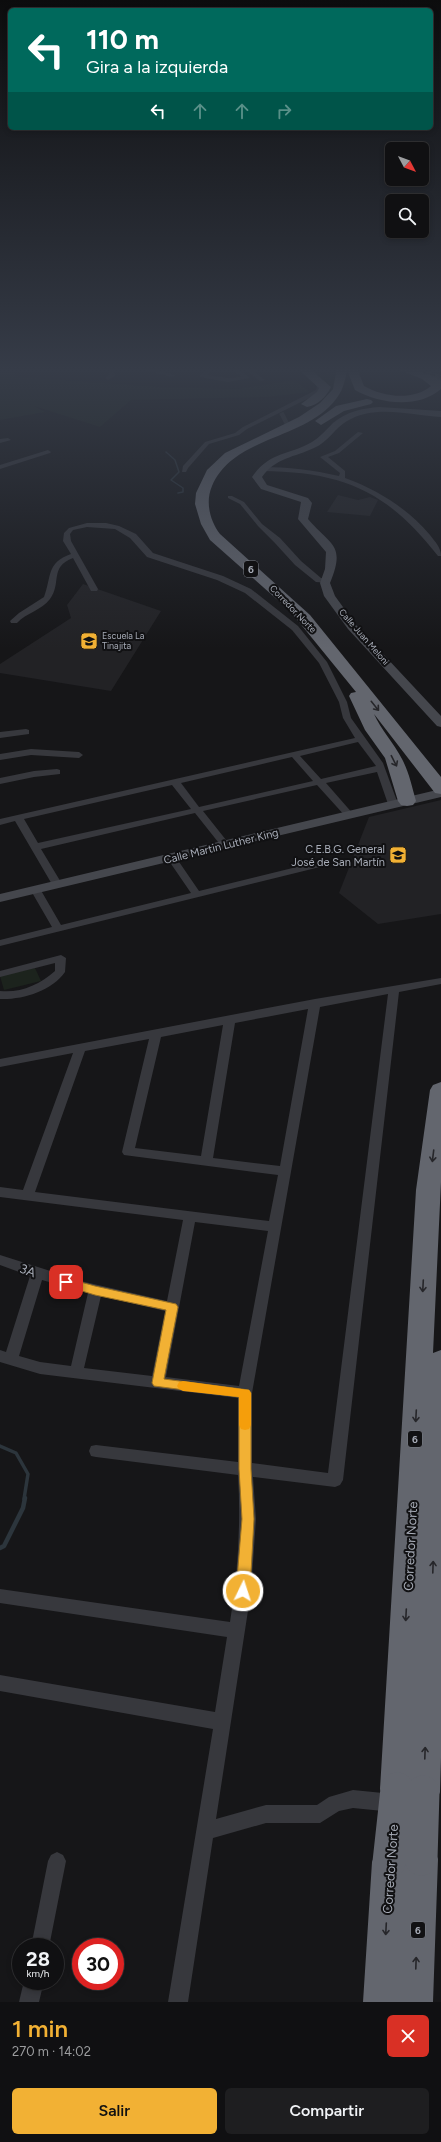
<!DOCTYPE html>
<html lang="es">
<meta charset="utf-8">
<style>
body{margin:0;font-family:Figtree,sans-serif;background:#1e1e20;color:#f1f3f6;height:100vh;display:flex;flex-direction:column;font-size:15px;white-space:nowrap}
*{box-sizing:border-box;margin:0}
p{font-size:13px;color:#9c9d9f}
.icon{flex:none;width:22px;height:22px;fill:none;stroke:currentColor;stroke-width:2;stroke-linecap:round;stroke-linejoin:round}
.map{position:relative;height:2002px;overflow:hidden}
.panel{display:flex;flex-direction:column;background:#101012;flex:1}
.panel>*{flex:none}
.banner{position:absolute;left:8px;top:8px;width:425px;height:122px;border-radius:6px;box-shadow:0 2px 6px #0003,0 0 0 1px #303032;background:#00695c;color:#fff;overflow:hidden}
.needle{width:26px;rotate:131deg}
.fabs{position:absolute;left:385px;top:142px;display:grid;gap:8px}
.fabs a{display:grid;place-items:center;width:44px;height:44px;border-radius:6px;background:#101012;box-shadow:0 2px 6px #0003,0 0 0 1px #303032;font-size:20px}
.speed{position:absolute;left:12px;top:1938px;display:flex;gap:8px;font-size:20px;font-weight:700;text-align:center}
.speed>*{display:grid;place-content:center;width:52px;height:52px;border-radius:50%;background:#101012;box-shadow:0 2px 6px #0003,0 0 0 1px #303032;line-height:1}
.speed small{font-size:10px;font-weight:400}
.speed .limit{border:6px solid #d22;background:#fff;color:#111}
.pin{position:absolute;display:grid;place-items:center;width:34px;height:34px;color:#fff;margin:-17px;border-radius:8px;box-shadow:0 2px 6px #0006}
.me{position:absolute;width:44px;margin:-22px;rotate:4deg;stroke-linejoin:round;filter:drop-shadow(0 0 3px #0008)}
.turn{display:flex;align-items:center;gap:14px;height:84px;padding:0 12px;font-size:18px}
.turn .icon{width:52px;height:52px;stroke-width:2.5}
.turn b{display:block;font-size:28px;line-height:34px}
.lanes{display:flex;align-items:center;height:38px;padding:0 12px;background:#0003;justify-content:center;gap:20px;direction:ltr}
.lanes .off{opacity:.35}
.round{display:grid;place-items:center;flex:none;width:42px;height:42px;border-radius:6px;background:#1e1e20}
.head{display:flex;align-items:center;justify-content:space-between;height:68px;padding:0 12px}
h1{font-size:24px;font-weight:600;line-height:30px;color:#f2b134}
.action{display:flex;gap:8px;margin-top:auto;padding:8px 12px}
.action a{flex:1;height:46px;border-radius:6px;background:#f2b134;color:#111;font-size:16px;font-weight:600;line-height:46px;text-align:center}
.action a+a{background:#1e1e20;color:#f1f3f6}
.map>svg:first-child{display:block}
.built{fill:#222225}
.green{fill:#1c231d}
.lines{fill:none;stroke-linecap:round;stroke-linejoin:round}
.stream-far2{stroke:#2c353c;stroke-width:1.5}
.stream-far1{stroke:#2c353c;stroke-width:3.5}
.stream{stroke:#2c353c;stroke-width:4.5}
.highway-tunnel{stroke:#333438;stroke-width:12;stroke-dasharray:12 6;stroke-linecap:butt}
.street{fill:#37383d;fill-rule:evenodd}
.secondary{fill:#45474d;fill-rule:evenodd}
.primary{fill:#53555c;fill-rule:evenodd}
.highway{fill:#63666e;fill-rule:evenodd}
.rail-casing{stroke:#4a4c52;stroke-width:2.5}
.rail{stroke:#111113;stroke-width:1.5;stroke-dasharray:5;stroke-linecap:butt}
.highway-bridge{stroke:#63666e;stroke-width:33}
.oneway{stroke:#26262a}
.route{fill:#f2b134;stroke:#9d7322}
.slow{fill:#f59e0b}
.labels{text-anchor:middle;stroke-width:4;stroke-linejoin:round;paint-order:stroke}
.far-street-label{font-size:9px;fill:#a8adb8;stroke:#111113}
.far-poi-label{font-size:9px;fill:#a8adb8;stroke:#111113;text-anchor:start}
.shield{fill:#111113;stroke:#7b7e86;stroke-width:1}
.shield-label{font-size:10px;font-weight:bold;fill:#a8adb8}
.street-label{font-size:11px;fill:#a8adb8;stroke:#111113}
.poi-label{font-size:11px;fill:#a8adb8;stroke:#111113;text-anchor:end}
.near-street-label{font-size:13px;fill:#a8adb8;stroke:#111113}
</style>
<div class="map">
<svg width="441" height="2002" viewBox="0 0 441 2002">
<rect width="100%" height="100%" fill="#161618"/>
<path class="built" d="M338 495 358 500 370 497 378 500 370 516 327 512Z
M83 584 161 611 111 691 0 673V664L71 618 67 605Z
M441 800V914L378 924 339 893 369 817Z"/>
<path class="green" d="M0 368H12L18 377 159 387 238 389 294 380 310 392 268 397 131 400 100 427 34 406 45 412 0 420Z
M314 372 323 374 339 372 338 383 321 401 328 386Z
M35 968 41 981 4 990 0 976Z"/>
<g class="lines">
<path class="stream-far2" d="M166 452 175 460 179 472 171 480 183 488V492L178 493"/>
<path class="stream-far1" d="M0 1446 16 1453 28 1474 24 1499"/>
<path class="stream" d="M0 1548 4 1546 23 1508 25 1498"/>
<path class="highway-tunnel" d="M282 419 286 417"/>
<path class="street" d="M108 368H114L115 376 108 380 105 378 109 375Z
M136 368H149L175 375 172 377Z
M210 368 213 370 207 375 228 378 242 377 230 368H237L250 378 228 382 200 377V375Z
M243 368H250L265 380 260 381Z
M313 380H317L323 387 321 392 247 429 239 435 209 444 188 468 186 472H182L183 466 205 442 235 433 243 427 316 390 317 387Z
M358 432 363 433 339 453 328 457 345 471V478C378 490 407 508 430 535 435 542 441 547 441 556H438C387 491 344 472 262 471L259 469 262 467C288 467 313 470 339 476L340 473 320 457 335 451Z
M0 439 8 438 11 440 0 443Z
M48 450 51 452 50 453 0 469V465Z
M228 496H232L244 502 262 524 280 538 301 561 321 578 329 579V583L316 582 295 565 274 542 258 526 240 504 228 498Z
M87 523H106L119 526 136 534 153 553 223 576 251 589 298 626 327 662 347 702 351 718 383 763 398 804 396 806H390L388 804 377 772 326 783 354 815 349 818 346 817 317 785 203 811 230 845 225 848 222 847 195 813 41 849 62 884 57 887 53 886 15 821 0 825V819L355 738 343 718 339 702 319 663 292 630 245 593 217 580 147 557 130 538 115 529 87 527 73 530 70 534 71 541 98 589 97 591H91L73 558C49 567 62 583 50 599 42 610 26 613 17 623H11L10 621 19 613 44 597C52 576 46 563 71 554L63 541 64 533 69 528ZM358 742 376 766 321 779 300 756ZM292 757 313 781 199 807 181 783ZM172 785 191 809 38 843 24 819Z
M26 729 29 730V734L0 738V732Z
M31 749 79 752 83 755 79 758 31 755 0 760V754Z
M57 769 60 770V774L34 777 0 784V778L34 771Z
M172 855 175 856 199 891 317 862 322 865 320 867 0 946V940L52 927 30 889 31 887H39L61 925 191 893 167 858Z
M61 955 66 958 65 972C52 991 22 1000 0 999V991C21 993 39 985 55 971V963L0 977V971Z
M441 978V984L399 992 343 1480 340 1485 335 1487 253 1477 256 1519 251 1591 216 1819 266 1805H317L329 1797 353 1790 393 1794 399 1797 402 1803 399 1809 393 1812 353 1808 339 1811 320 1823H266L213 1838 188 2002H168L213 1729 0 1691V1675L215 1712 227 1637 0 1603V1589L230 1622C238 1573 241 1524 238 1475L96 1457 91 1456 89 1451 91 1446 96 1445 238 1462V1398L40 1374 0 1362V1350L6 1352 30 1276 0 1265V1255L85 1282 167 1301 183 1220 0 1197V1187L23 1190 73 1053 0 1067V1059L315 999ZM388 994 328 1473 252 1463V1393L320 1007ZM308 1009 280 1166 213 1158 235 1023ZM223 1025 201 1156 135 1148 161 1037ZM149 1039 122 1152 124 1155 278 1175 269 1221 35 1192 85 1051ZM195 1222 268 1231 239 1386 166 1377ZM42 1280 88 1293 71 1366 40 1362 19 1356ZM101 1296 165 1311 152 1376 84 1368Z
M57 1852 63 1855 66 1861 49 1947H31L48 1861 51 1855Z
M24 1981H44L39 2002H19Z"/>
<path class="secondary" d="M379 407 441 411V417C411 415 375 404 347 421 335 428 328 442 314 448 295 457 275 458 262 477L267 485 308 498 312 503 308 519C331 546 346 544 330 583L335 596 356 625 441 716V727L437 726 348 629 324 596 320 583 325 569 326 552 298 519 301 502 261 489 252 477C270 451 288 456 312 442 320 437 326 430 333 423 346 412 363 408 379 407Z
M441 789V797L0 902V894Z"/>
<path class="primary" d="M415 368 441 375V381L401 369Z"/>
<path class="highway" d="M297 368H309L331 387C326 397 318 405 307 407L301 404 317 392 319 388Z
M337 368H357L364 386C383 397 413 401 431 386L422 379 395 368C412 368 425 372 441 381V389C418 409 380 404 355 390L347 370C344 387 341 395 329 407 295 440 232 439 212 486 205 502 210 521 220 534L310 615 441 777V794L435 793 374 714C381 730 394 743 402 759 409 772 412 787 416 801L413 805 407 806 401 805 398 801 385 758 365 730 349 696 351 693 356 692 290 611 210 540 201 524 195 504 196 493 207 470 225 453 299 417 320 403 333 389Z
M367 399 371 400 373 402 371 404 344 411 321 425 315 421 336 406Z
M441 1082V1182L433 1353 441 1350V1758L440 1792 435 1804 423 1809 411 1804 409 1800 397 1806 385 1801 380 1789 416 1190 430 1090 433 1085Z
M421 1842 433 1847 438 1859 433 2002H363L372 1862 377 1850 389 1845 401 1850 404 1857 409 1847Z"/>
<defs>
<path id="rail" d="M411 368 441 377"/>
</defs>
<use href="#rail" class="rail-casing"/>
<use href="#rail" class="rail"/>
<path class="highway-bridge" d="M421 1859 423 1792
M389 1862 397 1789"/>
</g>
<defs><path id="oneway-shaft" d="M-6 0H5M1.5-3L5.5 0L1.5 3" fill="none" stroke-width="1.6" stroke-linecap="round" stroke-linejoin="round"/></defs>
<g class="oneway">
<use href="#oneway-shaft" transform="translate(375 706) rotate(51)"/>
<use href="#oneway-shaft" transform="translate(394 761) rotate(63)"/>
<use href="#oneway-shaft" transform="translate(433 1156) rotate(97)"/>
<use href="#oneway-shaft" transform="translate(423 1286) rotate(93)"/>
<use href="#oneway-shaft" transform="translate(416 1416) rotate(93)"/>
<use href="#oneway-shaft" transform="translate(433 1567) rotate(-88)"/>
<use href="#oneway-shaft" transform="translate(406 1615) rotate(93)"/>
<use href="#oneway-shaft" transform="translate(425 1753) rotate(-88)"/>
<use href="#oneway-shaft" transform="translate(386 1929) rotate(93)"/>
<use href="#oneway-shaft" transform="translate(416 1963) rotate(-88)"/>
</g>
<linearGradient id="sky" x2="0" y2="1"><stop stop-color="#0c0c0d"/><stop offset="0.57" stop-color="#363c48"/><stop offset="1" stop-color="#363c48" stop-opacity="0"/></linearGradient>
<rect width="441" height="649" fill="url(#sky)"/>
<path class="route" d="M66 1278 95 1286 176 1304 178 1307 164 1379 249 1390 251 1393V1469L254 1519 250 1591 248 1595 243 1597 238 1595 236 1591 242 1519 239 1469V1397L154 1386 152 1383 166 1310 95 1295 62 1285 60 1282 62 1279Z"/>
<path class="slow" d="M183 1381 249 1390 251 1393V1425L249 1429 245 1430 241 1429 239 1425V1397L183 1391 179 1389 177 1386 179 1382Z"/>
<defs>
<symbol id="school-square" viewBox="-11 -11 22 22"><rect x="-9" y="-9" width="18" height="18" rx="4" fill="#f2b134" stroke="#111113"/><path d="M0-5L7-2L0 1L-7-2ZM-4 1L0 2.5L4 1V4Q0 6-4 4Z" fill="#111"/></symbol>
</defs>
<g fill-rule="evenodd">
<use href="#school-square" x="79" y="631" width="20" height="20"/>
<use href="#school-square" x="388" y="845" width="20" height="20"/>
</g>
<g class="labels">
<g class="far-street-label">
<text transform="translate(293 609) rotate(46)" y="3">Corredor Norte</text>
<text transform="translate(364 637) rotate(49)" y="3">Calle Juan Meloni</text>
</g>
<g class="far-poi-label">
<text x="102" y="639">Escuela La<tspan x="102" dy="10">Tinajita</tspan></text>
</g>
<g class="shield">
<rect x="244" y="561" width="14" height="16" rx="3"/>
<rect x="408" y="1431" width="14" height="16" rx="3"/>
<rect x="411" y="1922" width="14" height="16" rx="3"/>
</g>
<g class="shield-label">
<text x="251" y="573">6</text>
<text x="415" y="1443">6</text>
<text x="418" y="1934">6</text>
</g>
<g class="street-label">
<text transform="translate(221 846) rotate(-14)" y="4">Calle Martin Luther King</text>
</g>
<g class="poi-label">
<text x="385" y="853">C.E.B.G. General<tspan x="385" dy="13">José de San Martín</tspan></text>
</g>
<g class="near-street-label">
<text transform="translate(28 1270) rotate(20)" y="5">3A</text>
<text transform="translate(410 1546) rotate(-87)" y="5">Corredor Norte</text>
<text transform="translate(390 1869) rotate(-86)" y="5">Corredor Norte</text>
</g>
</g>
</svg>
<div class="fabs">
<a><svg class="needle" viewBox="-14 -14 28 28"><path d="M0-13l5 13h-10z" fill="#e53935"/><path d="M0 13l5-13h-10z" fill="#9c9d9f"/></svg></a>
<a><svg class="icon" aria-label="search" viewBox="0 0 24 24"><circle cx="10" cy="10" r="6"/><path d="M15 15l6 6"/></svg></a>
</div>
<div class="speed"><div>28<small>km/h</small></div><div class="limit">30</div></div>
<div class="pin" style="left:66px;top:1282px;background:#d93025"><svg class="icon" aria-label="arrive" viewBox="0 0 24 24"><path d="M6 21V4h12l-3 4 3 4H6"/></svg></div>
<svg class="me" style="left:243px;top:1591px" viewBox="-20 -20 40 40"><circle r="17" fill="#f2b134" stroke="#fff" stroke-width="3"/><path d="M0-11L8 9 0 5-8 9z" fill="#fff"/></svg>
<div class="banner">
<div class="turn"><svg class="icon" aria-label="left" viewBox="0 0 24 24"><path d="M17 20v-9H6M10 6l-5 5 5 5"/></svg><div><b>110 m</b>Gira a la izquierda</div></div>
<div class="lanes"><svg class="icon" aria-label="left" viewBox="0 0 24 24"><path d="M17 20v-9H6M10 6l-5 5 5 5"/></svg><svg class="icon off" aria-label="ahead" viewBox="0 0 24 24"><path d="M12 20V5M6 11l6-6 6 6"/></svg><svg class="icon off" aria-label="ahead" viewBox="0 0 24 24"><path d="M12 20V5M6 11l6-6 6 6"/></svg><svg class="icon off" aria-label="right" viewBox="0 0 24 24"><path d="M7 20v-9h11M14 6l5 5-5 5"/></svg></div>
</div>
</div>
<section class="panel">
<div class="head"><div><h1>1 min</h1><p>270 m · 14:02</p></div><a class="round" style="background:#d93025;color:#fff"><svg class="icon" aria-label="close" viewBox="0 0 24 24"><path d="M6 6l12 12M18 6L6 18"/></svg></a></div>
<div class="action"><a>Salir</a><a>Compartir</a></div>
</section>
